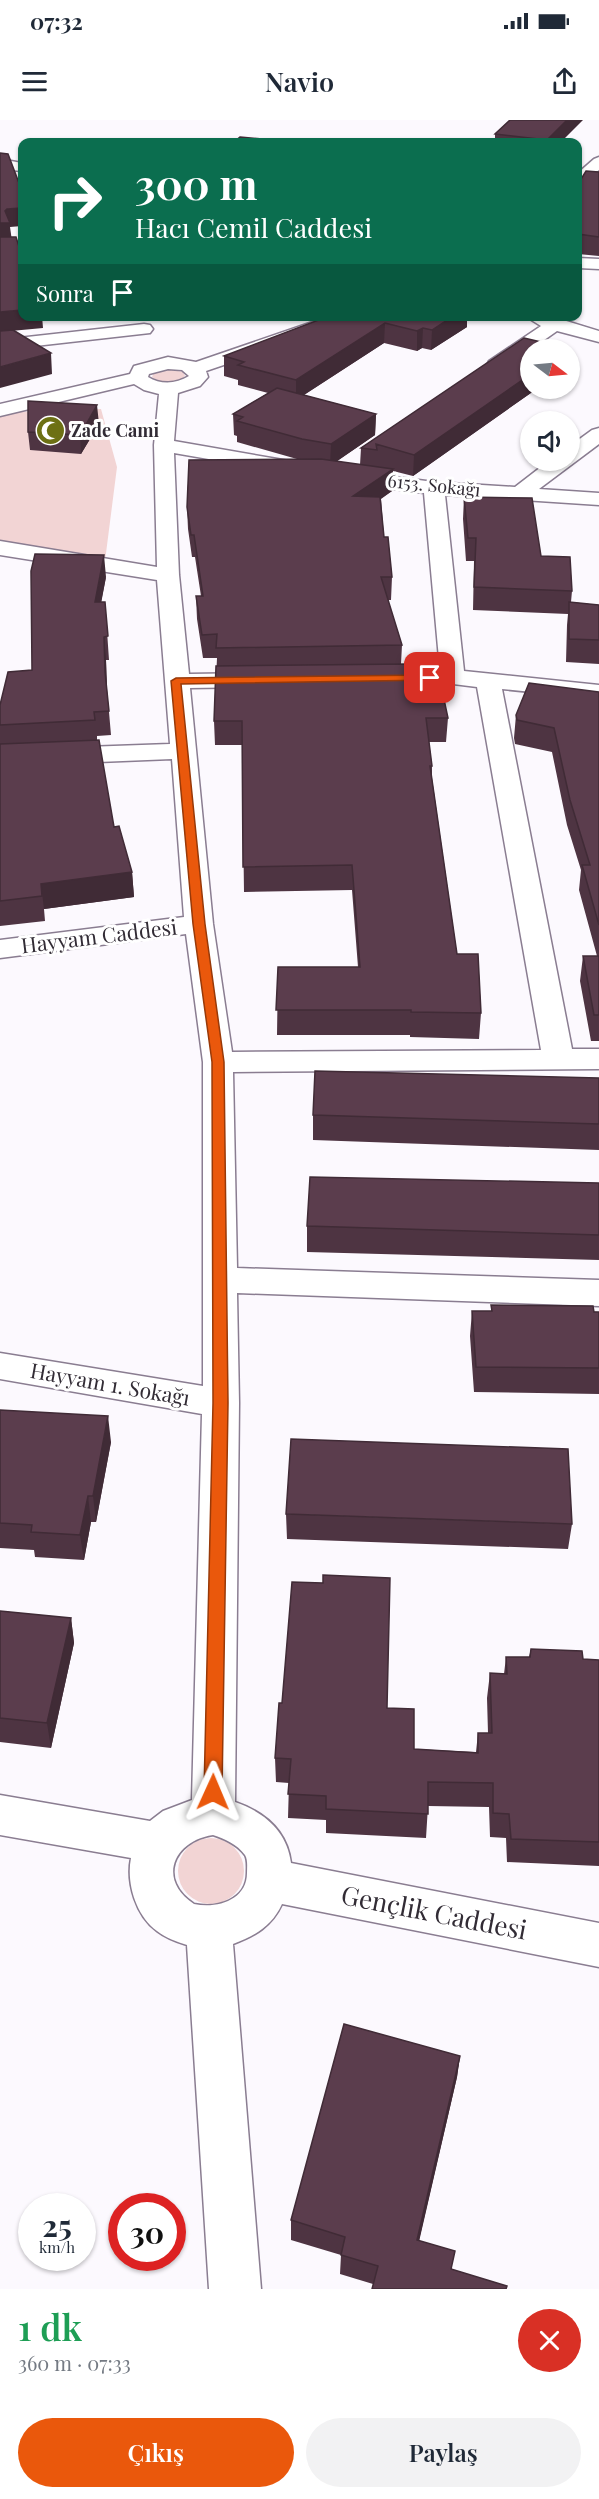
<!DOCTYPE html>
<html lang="tr">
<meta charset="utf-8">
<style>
body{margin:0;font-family:"Playfair Display",serif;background:#f2f2f3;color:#1f2937;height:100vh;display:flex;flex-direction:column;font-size:22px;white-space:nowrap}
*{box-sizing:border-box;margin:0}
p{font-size:20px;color:#747a83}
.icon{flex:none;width:33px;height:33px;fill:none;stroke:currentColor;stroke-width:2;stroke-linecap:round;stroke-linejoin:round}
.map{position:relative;height:2169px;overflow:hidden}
.drawer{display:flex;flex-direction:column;background:#fff;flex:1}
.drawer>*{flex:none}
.top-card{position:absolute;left:18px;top:18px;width:564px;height:183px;border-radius:12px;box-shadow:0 2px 4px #0004;background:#0b6e4f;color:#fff;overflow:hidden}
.needle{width:39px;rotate:106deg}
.buttons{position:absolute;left:520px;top:219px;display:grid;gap:12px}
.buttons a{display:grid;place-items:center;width:60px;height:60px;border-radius:50%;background:#fff;box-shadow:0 2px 4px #0004;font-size:30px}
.speed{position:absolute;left:18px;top:2073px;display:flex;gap:12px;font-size:30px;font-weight:700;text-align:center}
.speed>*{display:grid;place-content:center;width:78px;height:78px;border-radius:50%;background:#fff;box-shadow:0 2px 4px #0004;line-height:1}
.speed small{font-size:15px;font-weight:400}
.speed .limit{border:9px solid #d22;background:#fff;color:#111}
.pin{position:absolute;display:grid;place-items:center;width:51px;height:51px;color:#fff;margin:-26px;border-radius:12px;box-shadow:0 3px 9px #0006}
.me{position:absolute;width:66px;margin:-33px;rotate:1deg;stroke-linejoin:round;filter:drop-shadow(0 0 4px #0008)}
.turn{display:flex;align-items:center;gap:21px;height:126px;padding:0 18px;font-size:27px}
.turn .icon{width:78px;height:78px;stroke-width:2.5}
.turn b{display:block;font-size:42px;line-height:51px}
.then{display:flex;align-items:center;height:57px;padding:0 18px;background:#0003;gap:12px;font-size:22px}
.round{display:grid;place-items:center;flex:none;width:63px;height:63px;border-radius:32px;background:#f2f2f3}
.head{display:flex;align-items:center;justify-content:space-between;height:102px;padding:0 18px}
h1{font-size:36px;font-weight:600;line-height:45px;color:#1e9e55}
.cta{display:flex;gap:12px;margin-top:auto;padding:12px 18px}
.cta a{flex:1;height:69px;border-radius:36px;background:#ea580c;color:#fff;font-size:24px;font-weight:600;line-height:69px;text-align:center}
.cta a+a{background:#f2f2f3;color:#1f2937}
.status{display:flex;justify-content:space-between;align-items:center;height:42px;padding:0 30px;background:#fff;direction:ltr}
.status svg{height:16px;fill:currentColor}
header{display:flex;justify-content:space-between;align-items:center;height:78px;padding:0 18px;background:#fff;font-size:27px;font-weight:600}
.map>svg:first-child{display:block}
.green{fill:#f2d4d4}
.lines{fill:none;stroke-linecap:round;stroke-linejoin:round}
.minor-casing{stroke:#8a7d91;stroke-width:3}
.minor{fill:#fff;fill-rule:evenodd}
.wall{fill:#4e3442}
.shaded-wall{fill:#402b36}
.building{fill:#5b3d4d;stroke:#402b36;stroke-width:1.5}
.route{fill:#ea580c;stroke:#983908;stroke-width:1.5}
.labels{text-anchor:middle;stroke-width:6;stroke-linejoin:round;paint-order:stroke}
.far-poi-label{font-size:18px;font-weight:bold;fill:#322c35;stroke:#fff;text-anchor:start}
.far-street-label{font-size:18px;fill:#322c35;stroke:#fff}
.street-label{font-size:21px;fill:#322c35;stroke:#fff}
.near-street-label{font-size:26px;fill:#322c35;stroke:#fff}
</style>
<div class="status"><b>07:32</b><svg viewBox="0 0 49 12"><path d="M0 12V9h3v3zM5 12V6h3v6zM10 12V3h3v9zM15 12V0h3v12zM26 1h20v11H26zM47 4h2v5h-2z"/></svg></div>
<header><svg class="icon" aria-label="menu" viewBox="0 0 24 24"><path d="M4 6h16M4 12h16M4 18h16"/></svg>Navio<svg class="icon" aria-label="share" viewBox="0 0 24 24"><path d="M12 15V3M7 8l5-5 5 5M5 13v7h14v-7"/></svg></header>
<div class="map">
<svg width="599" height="2169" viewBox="0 0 599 2169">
<rect width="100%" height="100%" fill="#fcf9fe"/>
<path class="green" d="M168 249 183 252 185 256C176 264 161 264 152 257L154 252Z
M101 289 117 347 105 441 0 424V296L12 292Z
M178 1751a33 33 0 1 1 66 0a33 33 0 1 1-66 0Z"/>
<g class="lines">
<defs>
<path id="minor" d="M599 37V50L583 63 578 64V53L594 39Z
M0 39 22 43V51L0 49Z
M578 138 599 139V149L578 148Z
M330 196H358L355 200 206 251 208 257 200 266 178 273 174 321 289 341 296 343 299 347 296 351 289 353 174 333 179 455 189 554 259 553 267 555 271 560 267 565 259 567 190 568 213 804 232 932 541 930 477 567 453 564 395 565 387 563 383 558 387 553 440 550 424 373 349 363 342 361 339 357 342 353 349 351 434 362 515 367 550 340H570V326L592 310 599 308V324L539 369 599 373V385L445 375 464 551 599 565V579L502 569 572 929H599V949L233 952 237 1148 599 1160V1186L237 1173 239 1283 235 1682C264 1692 287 1711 291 1743L599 1803V1847L282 1784C272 1806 255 1816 233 1824L261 2169H209L187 1825C177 1822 166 1818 157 1811 136 1796 126 1763 131 1738L0 1715V1675L150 1701 163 1691 192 1680 202 1294 0 1259V1233L203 1266V942L186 814 0 838V820L184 797 172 639 0 646V630L170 624 157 460 0 435V421L157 447 154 325 159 274 144 270 134 264 0 296V284L130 254 134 246 168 237 196 242ZM168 249 182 250 189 256C176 264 161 265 148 257L149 254ZM213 1715C225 1719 237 1724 245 1735 248 1740 247 1747 247 1753 247 1780 217 1789 194 1784 157 1760 173 1721 213 1715Z
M525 196H550L599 211V222L557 211 503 249H489L487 245 489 241 541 206Z
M144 204 150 205 153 209 150 213 0 230V220Z"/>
</defs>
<use href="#minor" class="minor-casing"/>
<use href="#minor" class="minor"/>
</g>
<path class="wall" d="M510 0 561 22H495V14Z
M599 52V136L578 134V64Z
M329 196H467V207L431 230 422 228 417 231 384 223 304 275 376 294 375 315 337 341 360 345 361 328 524 218 567 228V230H531V268H538L413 356 393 351 392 371 381 379 384 417H388L392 457 391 480H388L402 525 401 544H408L412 556H439L448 598 446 622H429L432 646V658L457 834H478L481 893 479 919 410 917V915H277L278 847H358L352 770 244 772 242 625H215L214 601 217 538H203L197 499 196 476H201L195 437H192L188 409 187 387 189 340 297 339 237 322V316L234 315 233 294 268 273 238 265V260L224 256V236Z
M99 304 81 334 30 330 28 312Z
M464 377 541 436 572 471 571 482 599 485V544L566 542 567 505 568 494 473 490 474 441H466L463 399Z
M106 457 101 482H105L109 540H106L107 569 111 615 97 616V620L114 707 132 752 134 777 44 789 45 801 0 806V585L32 550Z
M599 572V921H591L580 861 583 836H597L579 770 581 750 567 705 552 632 515 624 514 618 516 595Z
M599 958V1030L313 1020V995Z
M599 1063V1140L307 1132V1106Z
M491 1185 599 1192V1274L474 1272 470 1216 472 1191H491Z
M0 1290 111 1322 96 1402H91L84 1440 35 1437 34 1430 0 1428Z
M286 1394 572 1404 568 1429 287 1419Z
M0 1491 71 1498 74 1523 51 1628 0 1622Z
M531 1529 583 1539 599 1540V1746L507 1742 506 1718 490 1717 489 1687 428 1686 426 1718 326 1713V1700L288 1698 289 1663 276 1662 275 1638 387 1588 414 1629 476 1632 478 1613H488L487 1578 490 1553 504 1554 506 1537H529Z
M460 1936 457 1957 419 2120 452 2149 373 2164 340 2154 341 2135 291 2120V2100Z"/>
<path class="shaded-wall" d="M567 0H583L561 22H547V20Z
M22 88V106L10 107 12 121 0 122V103L5 91 7 89Z
M22 190V196H42L43 208 0 212V192Z
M453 196H467V207L431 230 432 210Z
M385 203 384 223 296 280V260Z
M423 208 422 228 417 231V211Z
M51 233 52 254 0 268V247Z
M531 254V268H538L413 356 414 335Z
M97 285 99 304 81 334 80 315Z
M376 294 375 315 330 346 331 324Z
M393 349 392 371 352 398 353 376Z
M104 435 106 457 97 505 95 482Z
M104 517 106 540 107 575 105 552Z
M132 752 134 777 44 789 41 764Z
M108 1296 111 1322 96 1402 93 1376Z
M88 1376 91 1402 84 1440 80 1415Z
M71 1498 74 1523 51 1628 47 1603Z
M460 1936 457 1957 415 2139 417 2120Z"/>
<path class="building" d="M510 0H567L547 20 495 14Z
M240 17 297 22H234Z
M0 33 8 34 22 71V88L7 89 5 91 10 103H0Z
M586 51 599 52V117L578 114V64Z
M0 117H16L22 136V190L0 192Z
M329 196H453L432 210 423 208 417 211 385 203 296 260 238 245 244 242 224 236Z
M13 210 51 233 0 247V211Z
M524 218 567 228 566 230H531V254L414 335 376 324 377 330 361 328Z
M277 268 376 294 331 324 302 319 237 301 243 297 233 294Z
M28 281 97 285 80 315 28 312Z
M321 339 393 349 353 376 380 377 384 417H388L392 457H381L402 525 216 528 217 514 202 515 196 476H203L194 415H191L187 387 189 340Z
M464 377 532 378 541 436 570 437 572 471 474 467 476 418H468Z
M35 434 104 435 95 482H105L108 516 104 517 105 552 109 591 94 592 95 600 0 605V585L8 552 32 550 31 451Z
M569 482 599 485V520L569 519Z
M408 544 412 556H439L448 598H426L432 646H430L457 834H478L481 893 411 892V890H276L278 847H360L352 745 243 747 242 601H214L216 546Z
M529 563 599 572V805L582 745H590L570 680 554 608 517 600 516 595Z
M99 620 114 707 119 706 132 752 41 764 42 776 0 781V624Z
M583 836H599V895H594Z
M315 951 599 958V1004L313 995Z
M310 1057 599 1063V1115L307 1106Z
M491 1185 593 1186 594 1192H599V1248L476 1247 472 1191H492Z
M0 1290 108 1296 93 1376H88L80 1415 31 1412 32 1405 0 1403Z
M291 1319 568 1329 572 1404 286 1394Z
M323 1455 390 1458 387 1588 414 1589V1629L478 1633V1613H492L490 1553 507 1554 506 1537H530L531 1529 582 1531 583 1539 599 1540V1722L511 1719 509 1694 493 1693V1663L428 1662V1694L326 1689V1676L288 1674 291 1639 275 1638 279 1583H282L292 1462 323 1463Z
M0 1491 71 1498 47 1603 0 1598Z
M344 1904 460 1936 417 2120 455 2131 451 2149 507 2166 506 2169H372L378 2146 341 2135 345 2117 291 2100Z"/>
<path class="route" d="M430 555H434V560L181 564 205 804 224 942 228 1283 222 1672 219 1678 213 1680 207 1678 204 1672 213 1283 212 942 193 804 171 561 176 558Z"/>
<defs>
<symbol id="mosque-disc" viewBox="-11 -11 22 22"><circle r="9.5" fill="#6d7014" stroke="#fff"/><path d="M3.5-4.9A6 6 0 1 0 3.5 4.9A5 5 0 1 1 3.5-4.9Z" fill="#fff"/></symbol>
</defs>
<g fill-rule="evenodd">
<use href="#mosque-disc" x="34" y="294" width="33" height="33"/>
</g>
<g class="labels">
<g class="far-poi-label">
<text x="71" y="317">Zade Cami</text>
</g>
<g class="far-street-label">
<text transform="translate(434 366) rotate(6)" y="6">6153. Sokağı</text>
</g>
<g class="street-label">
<text transform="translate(99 817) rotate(-7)" y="7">Hayyam Caddesi</text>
<text transform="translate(110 1265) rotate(10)" y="7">Hayyam 1. Sokağı</text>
</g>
<g class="near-street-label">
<text transform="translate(434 1793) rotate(11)" y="9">Gençlik Caddesi</text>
</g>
</g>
</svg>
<div class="buttons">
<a><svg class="needle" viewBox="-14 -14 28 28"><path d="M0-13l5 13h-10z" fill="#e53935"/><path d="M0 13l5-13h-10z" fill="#747a83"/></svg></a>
<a><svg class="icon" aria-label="sound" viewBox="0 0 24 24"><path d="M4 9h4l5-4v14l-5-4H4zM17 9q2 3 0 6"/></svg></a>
</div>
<div class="speed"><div>25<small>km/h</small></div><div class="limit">30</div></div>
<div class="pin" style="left:430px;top:558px;background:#d93025"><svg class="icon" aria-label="arrive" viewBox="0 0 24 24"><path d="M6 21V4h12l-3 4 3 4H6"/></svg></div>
<svg class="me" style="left:213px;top:1672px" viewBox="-20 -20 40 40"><path d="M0-17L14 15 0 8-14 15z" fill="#ea580c" stroke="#fff" stroke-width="4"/></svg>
<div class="top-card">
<div class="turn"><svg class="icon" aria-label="right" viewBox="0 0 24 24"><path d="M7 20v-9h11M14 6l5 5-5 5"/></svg><div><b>300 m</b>Hacı Cemil Caddesi</div></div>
<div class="then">Sonra<svg class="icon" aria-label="arrive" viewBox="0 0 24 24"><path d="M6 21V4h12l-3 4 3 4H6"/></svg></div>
</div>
</div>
<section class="drawer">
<div class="head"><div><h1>1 dk</h1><p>360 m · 07:33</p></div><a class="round" style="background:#d93025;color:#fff"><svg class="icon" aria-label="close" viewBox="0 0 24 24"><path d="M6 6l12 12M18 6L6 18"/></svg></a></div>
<div class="cta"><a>Çıkış</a><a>Paylaş</a></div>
</section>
